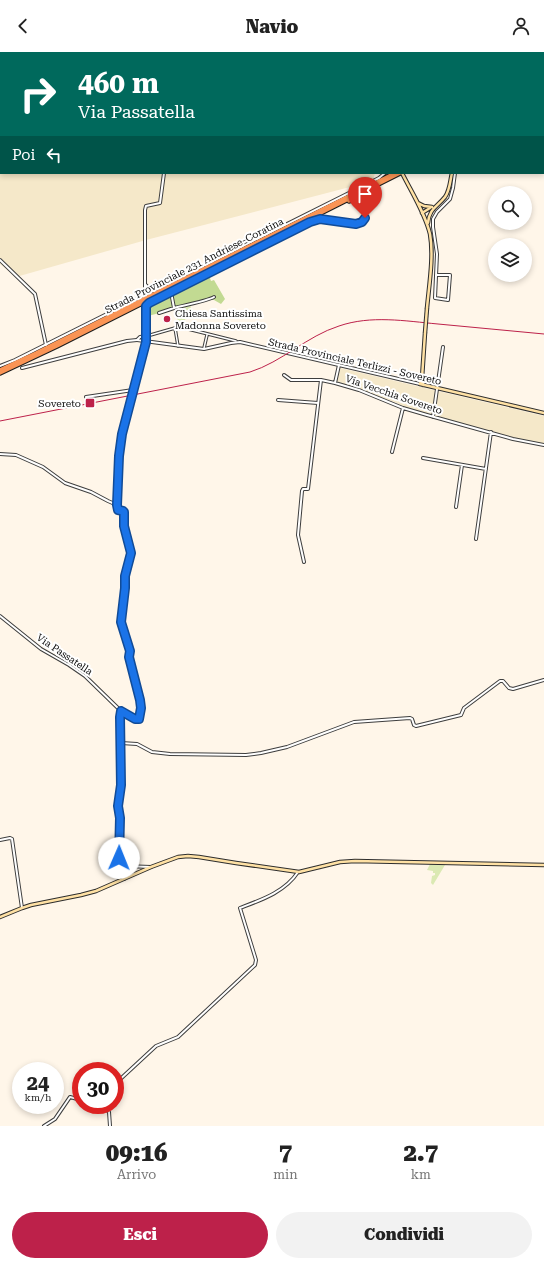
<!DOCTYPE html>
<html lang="it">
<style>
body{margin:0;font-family:"Roboto Serif",serif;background:#f2f2f2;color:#222;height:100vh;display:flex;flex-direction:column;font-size:15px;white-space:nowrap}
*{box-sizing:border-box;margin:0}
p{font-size:13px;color:#767676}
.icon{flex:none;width:22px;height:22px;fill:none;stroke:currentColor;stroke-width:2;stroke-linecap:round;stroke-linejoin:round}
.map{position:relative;height:1074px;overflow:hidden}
.sheet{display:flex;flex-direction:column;background:#fff;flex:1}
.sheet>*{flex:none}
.top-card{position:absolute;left:0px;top:0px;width:544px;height:122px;box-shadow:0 2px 6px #0003;background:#00695c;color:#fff;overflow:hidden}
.buttons{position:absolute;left:488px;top:134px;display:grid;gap:8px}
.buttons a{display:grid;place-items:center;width:44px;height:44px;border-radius:50%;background:#fff;box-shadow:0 2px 6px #0003;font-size:20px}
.speed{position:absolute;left:12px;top:1010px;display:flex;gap:8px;font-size:20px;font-weight:700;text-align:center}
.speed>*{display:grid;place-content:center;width:52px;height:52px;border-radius:50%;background:#fff;box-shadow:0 2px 6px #0003;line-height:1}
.speed small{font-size:10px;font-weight:400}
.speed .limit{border:6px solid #d22;background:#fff;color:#111}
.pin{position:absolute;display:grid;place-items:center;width:34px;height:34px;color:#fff;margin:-41px -17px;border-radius:50% 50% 50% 0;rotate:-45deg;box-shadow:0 0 4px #0007}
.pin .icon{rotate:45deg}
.me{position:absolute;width:44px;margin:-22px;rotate:1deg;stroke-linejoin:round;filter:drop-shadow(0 0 3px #0008)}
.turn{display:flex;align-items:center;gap:14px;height:84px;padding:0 12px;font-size:18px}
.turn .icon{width:52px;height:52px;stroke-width:2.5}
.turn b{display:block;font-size:28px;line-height:34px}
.then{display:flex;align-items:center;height:38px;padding:0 12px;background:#0003;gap:8px;font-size:15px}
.eta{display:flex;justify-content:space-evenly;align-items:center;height:68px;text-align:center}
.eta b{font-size:24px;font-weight:800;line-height:28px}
.button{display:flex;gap:8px;margin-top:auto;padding:8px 12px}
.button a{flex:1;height:46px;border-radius:24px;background:#bd214a;color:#fff;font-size:16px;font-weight:800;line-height:46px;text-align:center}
.button a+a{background:#f2f2f2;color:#222}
header{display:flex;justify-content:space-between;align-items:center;height:52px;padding:0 12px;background:#fff;font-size:18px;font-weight:800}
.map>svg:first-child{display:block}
.farmland{fill:#f5e8c9}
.green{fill:#dbe9b3}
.forest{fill:#c2da92}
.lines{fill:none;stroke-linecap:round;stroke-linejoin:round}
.pedestrian-casing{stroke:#3e3e3e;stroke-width:3.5}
.minor-casing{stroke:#3e3e3e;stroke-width:4}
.tertiary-casing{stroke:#3e3e3e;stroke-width:4}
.secondary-casing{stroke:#2d2d2d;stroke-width:4.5}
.trunk-casing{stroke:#1c1c1c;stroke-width:5.5}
.pedestrian{stroke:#fff;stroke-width:1.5}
.minor{stroke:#fff;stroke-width:2}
.tertiary{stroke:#fff;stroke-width:2}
.secondary{stroke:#ffe1a4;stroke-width:2.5}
.trunk{stroke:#fa9455;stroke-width:3.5}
.rail{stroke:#bd214a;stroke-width:1}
.secondary-bridge-casing{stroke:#2d2d2d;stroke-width:4.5;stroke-linecap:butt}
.secondary-bridge{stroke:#ffe1a4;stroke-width:2.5}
.route-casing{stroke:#114b97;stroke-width:10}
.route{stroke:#1a73e8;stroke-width:7}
.poi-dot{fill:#bd214a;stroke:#fff;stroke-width:1.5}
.labels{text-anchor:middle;stroke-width:4;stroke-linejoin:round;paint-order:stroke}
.street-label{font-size:10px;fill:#0b0b0b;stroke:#fff}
.poi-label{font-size:10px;fill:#0b0b0b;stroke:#fff;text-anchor:start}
</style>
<header><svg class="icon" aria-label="back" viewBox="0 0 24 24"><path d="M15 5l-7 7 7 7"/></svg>Navio<svg class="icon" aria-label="person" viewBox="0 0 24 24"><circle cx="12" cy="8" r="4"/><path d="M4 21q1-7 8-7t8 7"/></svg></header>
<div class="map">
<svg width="544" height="1074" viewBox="0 0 544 1074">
<rect width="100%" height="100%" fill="#fff6e9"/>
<path class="farmland" d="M0 0H544V41L543 42V1H1V121H375L373 129 146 188 16 225 0 212Z
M340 316 544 364V393L528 390 410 358 397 351 336 329Z"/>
<path class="green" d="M190 252 193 265H195V267L186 266 182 274 179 272 174 256Z
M430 812 445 813 433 833 431 831 432 824 435 823V821H433V819L427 818Z"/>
<path class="forest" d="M209 223 211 229 214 228 225 247 221 252 214 248H209L148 264 147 255Z"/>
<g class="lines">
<defs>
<path id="pedestrian" d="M175 276 178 294
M147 284 175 276H184L236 289
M204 296 207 283"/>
<path id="minor" d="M164 0V1
M543 52 544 51
M0 208 35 242 46 293
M437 223H450L448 248 435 246 437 202 433 175V167L437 160 450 147 453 136 455 121
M146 233 151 240
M145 243V158L146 154 160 151 164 121
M174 256C182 254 210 248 214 245
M159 261 174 256 171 240
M22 316 127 289 137 288
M284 323 291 328H321L335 331 359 338 403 356 427 363 513 387 544 393
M335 331 339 313
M86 345 133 338 147 284
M278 348 318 351
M433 365 443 295
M392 400 403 356
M0 402 16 403 43 415 65 431 91 440 108 449 117 453
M423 406 486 417
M456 455 462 413
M476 487 491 380
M304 510 298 483 302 439 303 437H308L321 328
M0 564 41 597 69 613 85 624 121 659 137 667H140V648L129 605 130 599 121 570 125 536V524L131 501 125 474 124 461 123 459 118 458 117 453 119 404 122 382 133 338
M121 659 120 665 121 733 118 754 120 766V814H124
M121 691 137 692 152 700 170 702 246 703 261 701 287 695 354 670 410 666 412 667 414 673 416 674 461 663 464 656 500 629H503L509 636 513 637 544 628
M0 788 10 786 12 787 22 856
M124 827V814L151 815
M115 1032 156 994 178 985 255 913 256 908 240 856C261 848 285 840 298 820
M100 1053 109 1060 110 1074
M44 1074 55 1067 70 1045 81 1048"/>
<path id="tertiary" d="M543 43 544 42
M137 288 140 285 147 284 146 256 149 251 310 170C313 169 316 167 319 167 331 166 358 178 365 166V155
M137 288 204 297 231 291 240 290 420 332
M0 314 15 308 379 126 385 121"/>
<path id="secondary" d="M402 121C412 141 425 161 430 182 434 204 429 234 427 256
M418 151 424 154 432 155
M422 161 430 156
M428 171C429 157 437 155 445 145 450 138 450 129 452 121
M422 326 420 332 544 361
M423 333 422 326 425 281
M0 865 22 856 31 853 81 843 96 839 151 815 178 805 188 804 199 805 236 811 299 820 340 810 355 809 544 813"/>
<path id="trunk" d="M543 46H544
M543 49H544
M349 149C356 146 361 148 365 154
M365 153 366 144 371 138
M0 318 36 301 395 121
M0 321 57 294 400 121"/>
</defs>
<use href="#pedestrian" class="pedestrian-casing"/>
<use href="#minor" class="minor-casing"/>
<use href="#tertiary" class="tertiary-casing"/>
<use href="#secondary" class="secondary-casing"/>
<use href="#trunk" class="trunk-casing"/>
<use href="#pedestrian" class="pedestrian"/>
<use href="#minor" class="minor"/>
<use href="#tertiary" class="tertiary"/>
<use href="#secondary" class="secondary"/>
<use href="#trunk" class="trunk"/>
<path class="rail" d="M0 369 250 320C282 310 307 284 339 274 371 263 405 269 438 272 473 275 509 279 544 282"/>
<defs>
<path id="secondary-bridge" d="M425 281 427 256"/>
</defs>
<use href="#secondary-bridge" class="secondary-bridge-casing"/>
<use href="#secondary-bridge" class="secondary-bridge"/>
</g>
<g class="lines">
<defs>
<path id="route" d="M119 806 120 766 118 754 121 733 120 665 121 659 135 667H139L141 656 140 648 129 605 130 599 121 570 125 536V524L131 501 124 474V460L123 459 118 458 117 453 119 404 122 382 146 290V254L149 251 310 170 320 167 356 172 362 170 365 166"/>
</defs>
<use href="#route" class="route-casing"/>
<use href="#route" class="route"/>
</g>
<g class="poi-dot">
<circle cx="167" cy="267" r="4"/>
<rect x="85" y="346" width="10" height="10" rx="2"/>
</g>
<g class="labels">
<g class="street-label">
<text transform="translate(194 213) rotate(-27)" y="4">Strada Provinciale 231 Andriese-Coratina</text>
<text transform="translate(355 309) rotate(13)" y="4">Strada Provinciale Terlizzi - Sovereto</text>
<text transform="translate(394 342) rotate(19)" y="4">Via Vecchia Sovereto</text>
<text transform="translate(65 602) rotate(34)" y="4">Via Passatella</text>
</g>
<g class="poi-label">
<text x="175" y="265">Chiesa Santissima<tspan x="175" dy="12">Madonna Sovereto</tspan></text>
<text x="81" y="355" text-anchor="end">Sovereto</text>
</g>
</g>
</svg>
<div class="buttons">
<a><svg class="icon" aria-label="search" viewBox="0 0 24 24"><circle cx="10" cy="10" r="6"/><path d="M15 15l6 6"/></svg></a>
<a><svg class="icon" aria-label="layers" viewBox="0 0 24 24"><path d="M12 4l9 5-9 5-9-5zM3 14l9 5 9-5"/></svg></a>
</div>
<div class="speed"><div>24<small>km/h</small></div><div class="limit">30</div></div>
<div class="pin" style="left:365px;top:166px;background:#d93025"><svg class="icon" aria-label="arrive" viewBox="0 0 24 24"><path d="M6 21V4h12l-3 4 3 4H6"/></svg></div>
<svg class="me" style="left:119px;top:806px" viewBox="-20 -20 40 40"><circle r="19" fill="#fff"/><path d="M0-13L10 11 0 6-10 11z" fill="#1a73e8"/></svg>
<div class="top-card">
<div class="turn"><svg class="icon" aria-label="right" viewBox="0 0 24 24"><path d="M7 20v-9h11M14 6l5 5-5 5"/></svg><div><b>460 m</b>Via Passatella</div></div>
<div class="then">Poi<svg class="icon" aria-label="left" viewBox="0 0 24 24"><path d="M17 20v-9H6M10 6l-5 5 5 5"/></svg></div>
</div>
</div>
<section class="sheet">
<div class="eta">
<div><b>09:16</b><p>Arrivo</p></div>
<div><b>7</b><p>min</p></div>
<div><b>2.7</b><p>km</p></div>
</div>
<div class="button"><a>Esci</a><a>Condividi</a></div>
</section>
